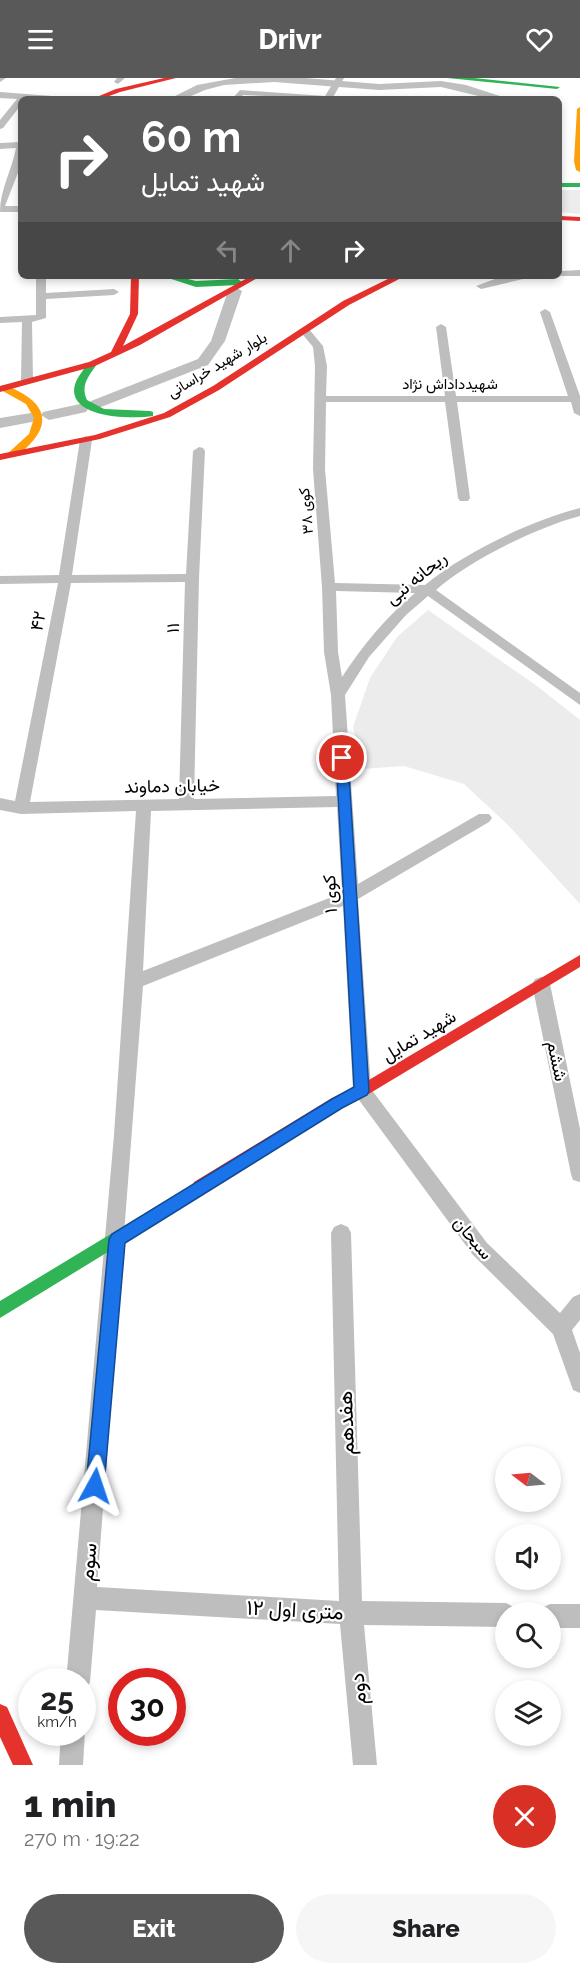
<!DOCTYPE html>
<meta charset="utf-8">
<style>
body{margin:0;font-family:Raleway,Vazirmatn,sans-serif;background:#f6f6f6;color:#202124;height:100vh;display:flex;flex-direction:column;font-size:22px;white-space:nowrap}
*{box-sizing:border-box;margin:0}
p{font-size:20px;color:#757577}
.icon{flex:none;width:33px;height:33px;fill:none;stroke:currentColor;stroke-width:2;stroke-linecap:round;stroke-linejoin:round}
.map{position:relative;height:1687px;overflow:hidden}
.sheet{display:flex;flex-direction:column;background:#fff;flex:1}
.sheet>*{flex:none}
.hud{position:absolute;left:18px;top:18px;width:544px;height:183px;border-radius:9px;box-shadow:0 3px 9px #0003;background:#595959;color:#fff;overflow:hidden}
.needle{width:39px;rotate:286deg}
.fabs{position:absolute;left:495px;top:1368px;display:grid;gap:12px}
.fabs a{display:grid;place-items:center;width:66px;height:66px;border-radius:50%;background:#fff;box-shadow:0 3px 9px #0003;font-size:30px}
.speed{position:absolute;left:18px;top:1590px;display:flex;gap:12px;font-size:30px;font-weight:700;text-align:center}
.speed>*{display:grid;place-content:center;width:78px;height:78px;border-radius:50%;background:#fff;box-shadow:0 3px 9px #0003;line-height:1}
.speed small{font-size:15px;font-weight:400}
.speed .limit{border:9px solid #d22;background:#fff;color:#111}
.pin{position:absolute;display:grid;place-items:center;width:51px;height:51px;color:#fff;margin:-26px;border:3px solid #fff;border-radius:50%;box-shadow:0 2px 6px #0007}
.me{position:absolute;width:66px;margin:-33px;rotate:5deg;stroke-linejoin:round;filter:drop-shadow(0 0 4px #0008)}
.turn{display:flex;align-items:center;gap:21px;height:126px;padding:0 24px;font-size:27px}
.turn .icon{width:78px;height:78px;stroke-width:2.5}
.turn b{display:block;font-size:42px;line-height:51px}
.lanes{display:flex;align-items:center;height:57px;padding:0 24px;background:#0003;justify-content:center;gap:30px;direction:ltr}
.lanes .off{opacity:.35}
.round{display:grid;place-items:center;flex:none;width:63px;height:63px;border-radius:32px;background:#f6f6f6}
.head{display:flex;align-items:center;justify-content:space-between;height:102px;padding:0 24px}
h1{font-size:36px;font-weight:800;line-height:45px}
.action{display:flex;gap:12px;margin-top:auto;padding:12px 24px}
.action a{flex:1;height:69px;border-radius:36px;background:#595959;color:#fff;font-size:24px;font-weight:800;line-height:69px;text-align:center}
.action a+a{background:#f6f6f6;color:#202124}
header{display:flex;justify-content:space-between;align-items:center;height:78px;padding:0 24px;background:#595959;color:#fff;font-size:27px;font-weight:800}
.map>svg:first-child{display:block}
.green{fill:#ececec}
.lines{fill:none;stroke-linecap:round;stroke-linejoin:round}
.canal{fill:#bfbfbf;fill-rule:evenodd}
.street{fill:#bebebe;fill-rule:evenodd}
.fast{fill:#30b455;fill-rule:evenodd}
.slow{fill:#ff9f0a;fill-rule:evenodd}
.jam{fill:#e5322d;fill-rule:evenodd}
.route{fill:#1a73e8;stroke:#114b97;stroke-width:1.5}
.labels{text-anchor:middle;stroke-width:4.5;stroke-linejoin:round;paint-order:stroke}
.far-street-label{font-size:15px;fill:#000;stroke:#fff}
.street-label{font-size:18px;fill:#000;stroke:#fff}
.near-street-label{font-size:21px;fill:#000;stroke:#fff}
</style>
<header><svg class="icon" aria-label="menu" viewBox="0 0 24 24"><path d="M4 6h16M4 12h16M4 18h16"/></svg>Drivr<svg class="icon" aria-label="heart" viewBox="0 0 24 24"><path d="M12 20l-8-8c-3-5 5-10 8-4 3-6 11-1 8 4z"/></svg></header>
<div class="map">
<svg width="580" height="1687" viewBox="0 0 580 1687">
<rect width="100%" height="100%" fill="#fff"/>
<path class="green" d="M560 112H580V136L560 134Z
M428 532 537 608 580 642V826L508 747 464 706 404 688 363 691 353 649 370 600 397 559Z"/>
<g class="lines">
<path class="canal" d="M235 0H305L379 6 441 3 466 7 506 20 491 21 441 9 379 12 274 4 224 7 205 12 184 21H169L197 7Z
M235 209 242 213 225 263 208 287 101 329H91L88 326 91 323 198 281 211 263 228 213Z
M80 326 86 328 88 331 86 334 49 342 41 337 43 334Z
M31 335 37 337 39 340 37 343 0 350V340Z"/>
<path class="street" d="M0 0H6L0 4Z
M117 0H125L118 6 114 4Z
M336 0H344L332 21 243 17 240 21H232L240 12 325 18Z
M0 14 52 18 56 21H21V27L3 50 0 51V42L17 21 0 20Z
M21 64V87L5 128H21V134H0C0 111 12 92 16 70L0 71V65Z
M580 192V198H556H560V193Z
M36 198H46V215L114 211 119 214 114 217 46 221V240L32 244 33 303 27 306 21 303 22 244 0 245V239L36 237Z
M503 198H536L481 211 476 208Z
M545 231 550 234 580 318V338L574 335 571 324H457L470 420 468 423H460L458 420 445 324H326L325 391 335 505 425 507C463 475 532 442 580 430V438C537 449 469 483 436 512L580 615V627L428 518 406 537 369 579 345 617 358 806 479 736H489L492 740 489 744 358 821 371 1011 487 1165 560 1235 573 1219 580 1216V1242L572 1252 580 1275V1315L573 1312 553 1256 473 1177 356 1018 353 1013 343 828 143 908 97 1509 339 1523 331 1155 334 1149 341 1146 348 1149 351 1155 362 1523 506 1525 514 1529 517 1534H506V1549L364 1547 377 1687H353L340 1546 96 1532 90 1604 86 1612 82 1614V1604H66L114 1057 136 733 21 736 0 732V720L15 723 58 505 0 506V498L59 497 80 362 86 358 92 362 72 497 186 496 193 373 199 369 203 370 205 373 199 500 194 721 336 718 331 617 324 574 322 509 313 391 315 288 313 269 299 252 304 249 308 250 323 268 327 288 326 318H445L436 249 441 246 446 249 456 318H568L540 234ZM185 504 179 721 30 724 71 505ZM336 513 415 515C386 539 363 567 342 599L338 574ZM337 729 342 815 143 893 151 733Z
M541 899 547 901 550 906 580 1051V1104L573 1102 571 1096 532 906 535 901Z
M550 1526H580V1550H550V1534H540L542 1530Z
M82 1647 85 1654 83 1687H59L61 1654H82Z"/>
<path class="fast" d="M447 0H474L560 9 557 11Z
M560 105H580V109H560Z
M162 198H176L196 203 238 201 242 204 238 207 196 209Z
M89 284 97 286C89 298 80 307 87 322L104 331 150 333 153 334V338C134 341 75 341 74 313 74 302 83 293 89 284Z
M200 1102 206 1104 208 1109 206 1114 0 1240V1223Z"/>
<path class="slow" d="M580 29V94L576 92 574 83 577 31Z
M1 308C7 307 12 310 18 313 43 326 51 343 31 365 26 371 19 376 12 379L7 376 29 356 34 340 26 326 1 312Z"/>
<path class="jam" d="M164 0H176L120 14 101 21H92L116 11Z
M560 138 580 139V143L560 142Z
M131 198H139L138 236 123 268 251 198H261L140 267 95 288 0 314V308L89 284 111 274 130 236Z
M394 198H405L349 227 219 312 170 339 100 361 0 382V376L95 357 164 335 213 308 343 223Z
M580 877V889L367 1017 342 1030 206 1114 200 1116 194 1114 192 1109 194 1104 332 1020 357 1009Z
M0 1626 7 1629 33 1687H13L0 1659Z"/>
</g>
<path class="route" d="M342 676 348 680 369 1013 367 1017 342 1030 125 1165 104 1408 101 1415 95 1417 88 1415 86 1408 109 1161 112 1156 332 1021 354 1009 336 680Z"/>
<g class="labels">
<g class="far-street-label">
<text transform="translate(217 287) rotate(-31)" y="5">بلوار شهید خراسانی</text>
<text x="450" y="311">شهیدداداش نژاد</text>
<text transform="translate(306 433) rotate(-95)" y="5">کوی ۳۸</text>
</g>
<g class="street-label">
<text transform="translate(416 500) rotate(-39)" y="6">ریحانه نبی</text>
<text transform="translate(38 543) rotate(-79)" y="6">۴۲</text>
<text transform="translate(173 550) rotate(-88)" y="6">۱۱</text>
<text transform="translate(172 708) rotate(-1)" y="6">خیابان دماوند</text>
<text transform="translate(330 816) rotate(-93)" y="6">کوی ۱</text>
<text transform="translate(419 958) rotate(-31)" y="6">شهید تمایل</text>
<text transform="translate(557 983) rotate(78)" y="6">ششم</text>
<text transform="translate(473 1160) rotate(50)" y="6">سبحان</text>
</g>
<g class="near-street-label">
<text transform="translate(346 1345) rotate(-92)" y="7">هفدهم</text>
<text transform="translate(88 1484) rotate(-85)" y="7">سوم</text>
<text transform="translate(295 1532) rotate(3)" y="7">۱۲ متری اول</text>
<text transform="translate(358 1611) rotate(-95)" y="7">دوم</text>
</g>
</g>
</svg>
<div class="fabs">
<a><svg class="needle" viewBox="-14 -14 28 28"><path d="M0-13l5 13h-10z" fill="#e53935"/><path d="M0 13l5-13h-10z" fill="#757577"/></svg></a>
<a><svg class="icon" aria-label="sound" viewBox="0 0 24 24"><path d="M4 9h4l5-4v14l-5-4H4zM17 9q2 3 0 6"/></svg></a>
<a><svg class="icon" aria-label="search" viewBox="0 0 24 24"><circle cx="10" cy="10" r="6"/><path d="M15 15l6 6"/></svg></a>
<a><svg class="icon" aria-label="layers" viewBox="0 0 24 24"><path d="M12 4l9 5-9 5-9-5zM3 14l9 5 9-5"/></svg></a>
</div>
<div class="speed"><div>25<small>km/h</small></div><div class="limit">30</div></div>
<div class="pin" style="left:342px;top:680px;background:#d93025"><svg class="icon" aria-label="arrive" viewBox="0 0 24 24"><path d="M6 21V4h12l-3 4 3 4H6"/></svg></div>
<svg class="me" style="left:95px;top:1408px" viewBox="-20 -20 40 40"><path d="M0-17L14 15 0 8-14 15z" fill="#1a73e8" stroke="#fff" stroke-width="4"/></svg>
<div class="hud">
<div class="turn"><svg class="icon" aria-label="right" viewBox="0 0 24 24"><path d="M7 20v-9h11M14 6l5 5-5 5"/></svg><div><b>60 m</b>شهید تمایل</div></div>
<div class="lanes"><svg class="icon off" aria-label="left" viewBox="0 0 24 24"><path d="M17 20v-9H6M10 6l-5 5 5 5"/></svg><svg class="icon off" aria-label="ahead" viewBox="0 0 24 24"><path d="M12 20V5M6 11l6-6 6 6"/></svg><svg class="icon" aria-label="right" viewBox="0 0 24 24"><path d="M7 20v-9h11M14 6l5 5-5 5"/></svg></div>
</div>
</div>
<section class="sheet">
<div class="head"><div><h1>1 min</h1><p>270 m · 19:22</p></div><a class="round" style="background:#d93025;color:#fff"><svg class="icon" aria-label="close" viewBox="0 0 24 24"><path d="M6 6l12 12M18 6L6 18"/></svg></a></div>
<div class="action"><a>Exit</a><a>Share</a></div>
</section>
